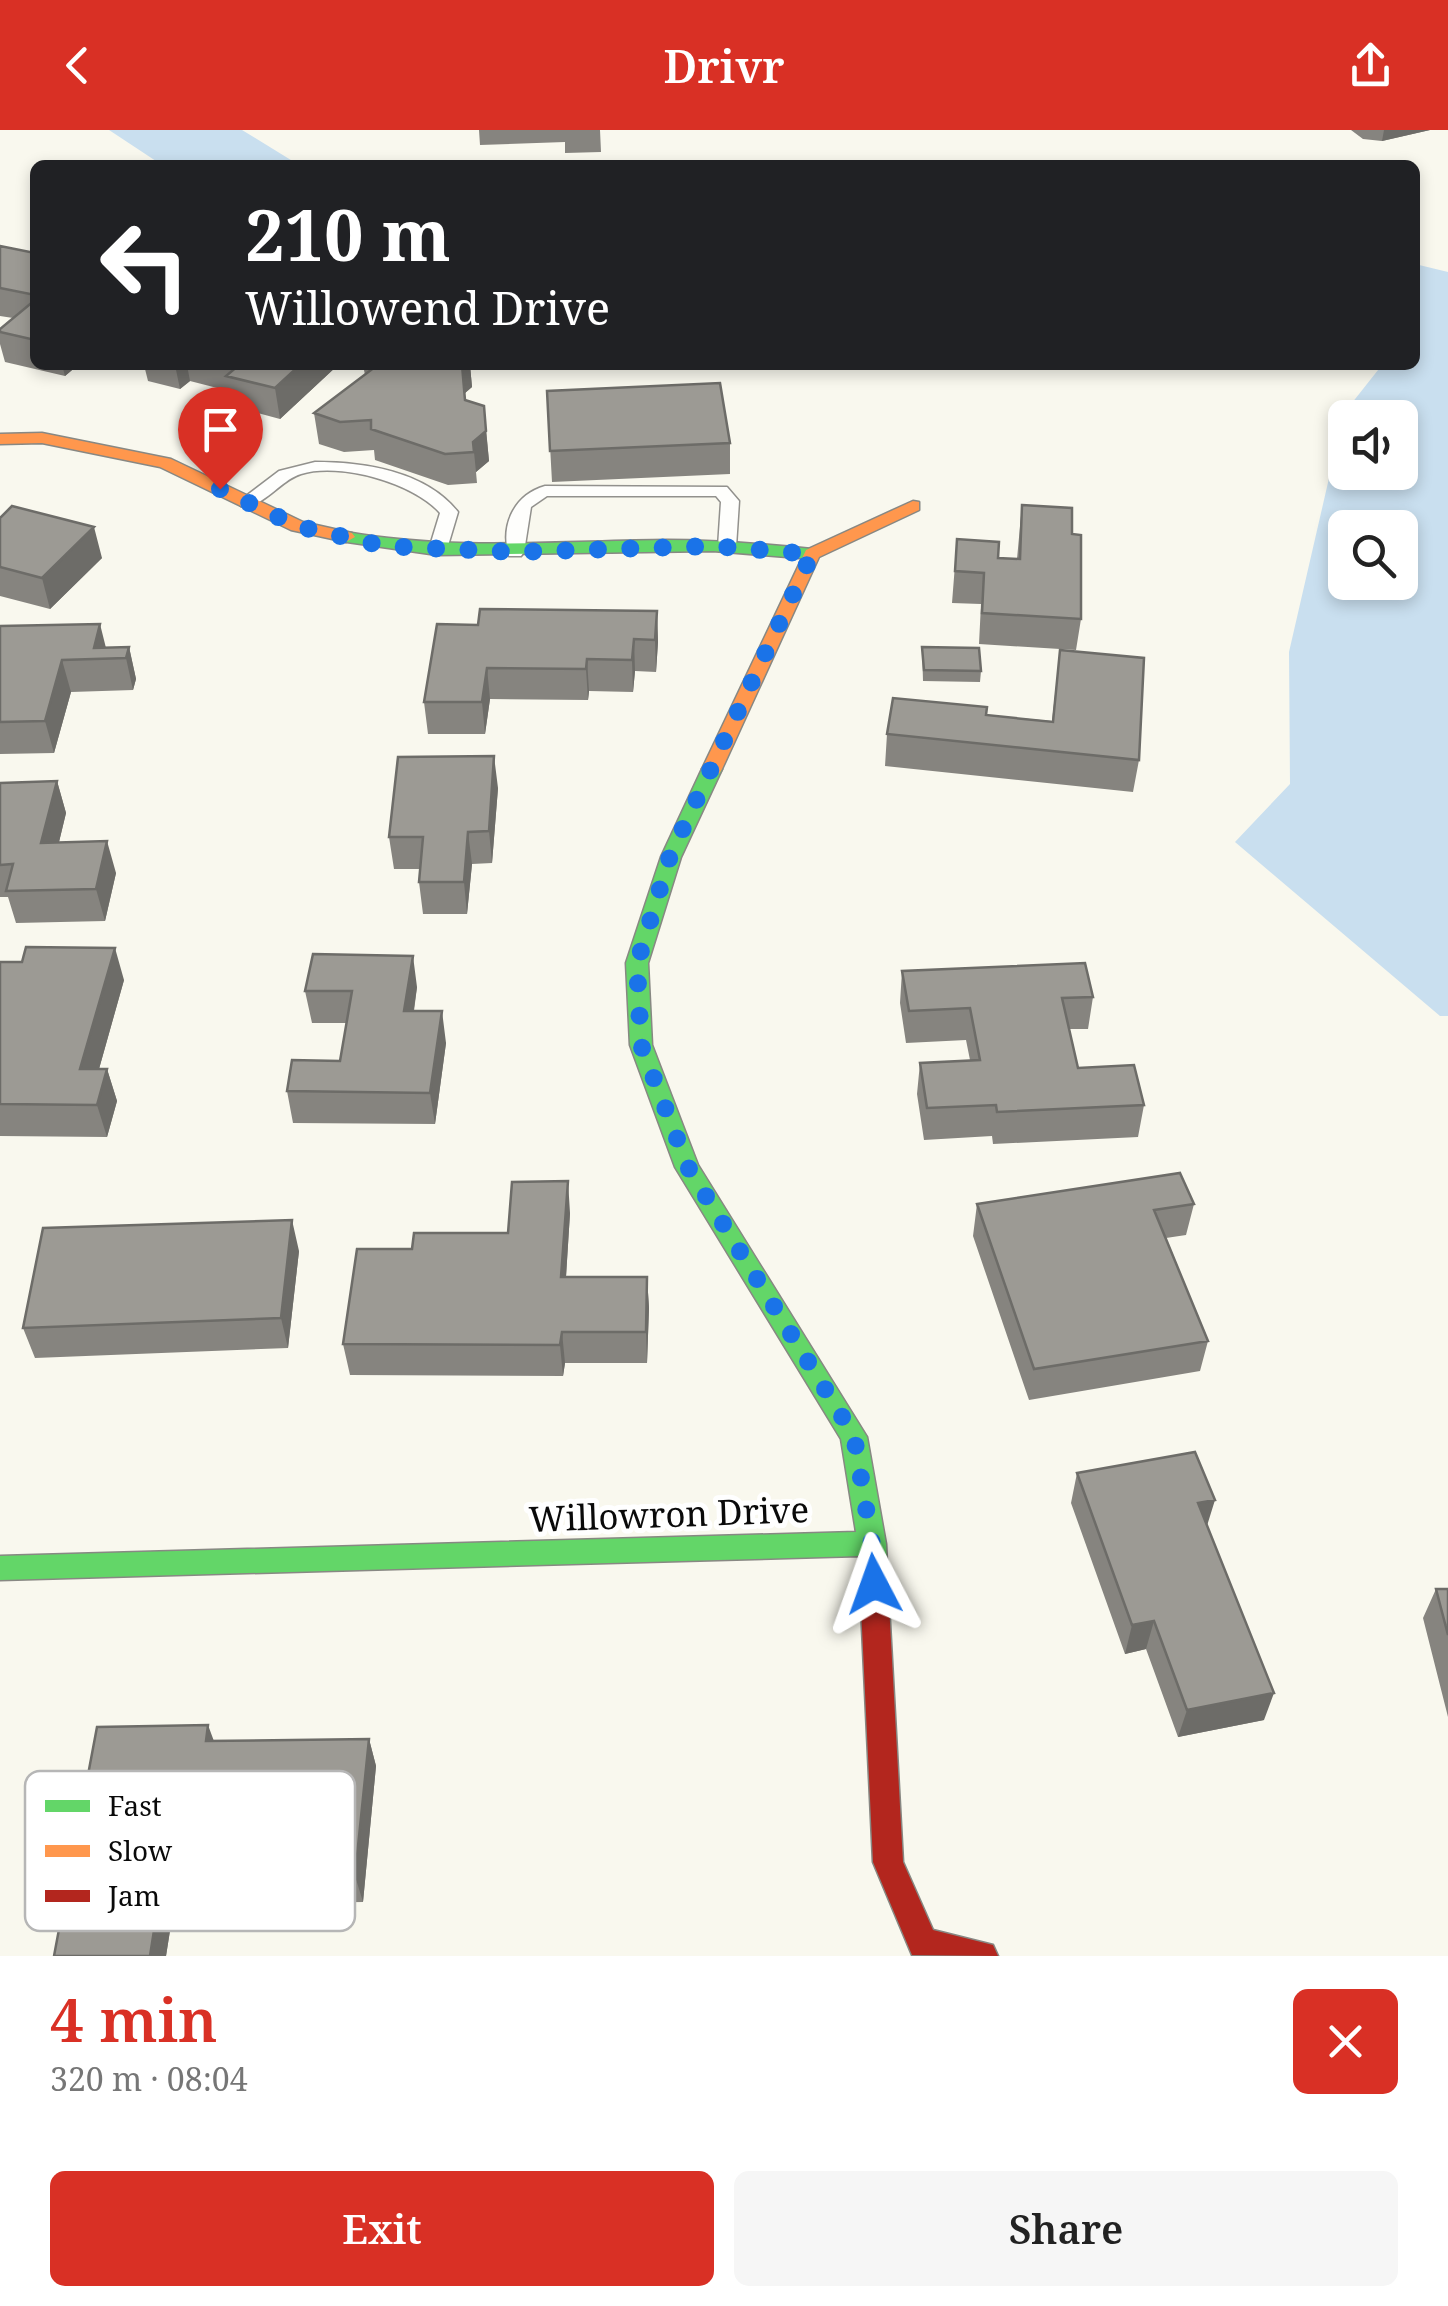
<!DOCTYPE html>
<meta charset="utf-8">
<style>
body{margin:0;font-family:"Noto Serif",serif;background:#f6f6f6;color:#222;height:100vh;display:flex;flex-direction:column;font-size:38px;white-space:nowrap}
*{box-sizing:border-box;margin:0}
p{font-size:32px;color:#767676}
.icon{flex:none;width:55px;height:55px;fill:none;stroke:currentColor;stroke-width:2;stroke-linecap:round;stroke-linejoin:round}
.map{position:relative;height:1826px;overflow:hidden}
.drawer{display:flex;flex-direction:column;background:#fff;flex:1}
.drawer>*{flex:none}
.top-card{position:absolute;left:30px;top:30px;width:1390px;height:210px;border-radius:15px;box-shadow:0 5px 15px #0003;background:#202124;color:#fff;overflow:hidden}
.fabs{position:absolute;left:1328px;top:270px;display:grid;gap:20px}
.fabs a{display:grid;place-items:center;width:90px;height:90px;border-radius:15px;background:#fff;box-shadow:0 5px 15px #0003;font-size:50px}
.pin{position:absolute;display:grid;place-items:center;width:85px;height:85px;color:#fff;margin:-102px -42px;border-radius:50% 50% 50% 0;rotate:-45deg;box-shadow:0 0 10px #0007}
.pin .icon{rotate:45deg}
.me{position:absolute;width:110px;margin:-55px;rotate:356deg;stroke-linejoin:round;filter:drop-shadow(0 0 8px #0008)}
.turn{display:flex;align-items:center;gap:35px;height:210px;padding:0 50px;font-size:45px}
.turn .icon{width:130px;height:130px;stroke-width:2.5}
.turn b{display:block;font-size:70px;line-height:85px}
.round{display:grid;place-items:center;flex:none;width:105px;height:105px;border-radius:15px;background:#f6f6f6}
.overview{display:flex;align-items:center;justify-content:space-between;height:170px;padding:0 50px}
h1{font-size:60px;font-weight:600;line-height:75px;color:#d93025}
.primary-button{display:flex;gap:20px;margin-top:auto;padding:20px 50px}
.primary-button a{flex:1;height:115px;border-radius:15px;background:#d93025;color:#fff;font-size:40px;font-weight:600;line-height:115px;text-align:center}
.primary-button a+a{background:#f6f6f6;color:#222}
header{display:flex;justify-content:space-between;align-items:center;height:130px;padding:0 50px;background:#d93025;color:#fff;font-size:45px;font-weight:600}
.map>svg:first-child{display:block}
.water{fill:#c9dfef;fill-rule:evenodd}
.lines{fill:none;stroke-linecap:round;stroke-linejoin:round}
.lane-casing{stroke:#92918d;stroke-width:3}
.fast-casing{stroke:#888883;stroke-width:3}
.slow-casing{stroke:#888883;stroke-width:3}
.jam-casing{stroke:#888883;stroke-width:3}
.lane{fill:#fefefc;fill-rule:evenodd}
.fast{fill:#63d668;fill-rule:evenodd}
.slow{fill:#ff974d;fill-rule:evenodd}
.jam{fill:#b3261e;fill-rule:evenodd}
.wall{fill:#86847f}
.shaded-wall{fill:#6d6c68}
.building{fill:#9c9a94;stroke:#6d6c68;stroke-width:2.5}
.route{stroke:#1a73e8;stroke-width:18;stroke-dasharray:0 32.4}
.labels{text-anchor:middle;stroke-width:10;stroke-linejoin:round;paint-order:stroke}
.near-street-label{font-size:35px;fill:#0a0a0a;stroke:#fff}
.key{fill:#fff;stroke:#b6b6b6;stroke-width:2.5}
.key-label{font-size:28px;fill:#0a0a0a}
</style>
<header><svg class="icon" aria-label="back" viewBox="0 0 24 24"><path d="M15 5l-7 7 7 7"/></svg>Drivr<svg class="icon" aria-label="share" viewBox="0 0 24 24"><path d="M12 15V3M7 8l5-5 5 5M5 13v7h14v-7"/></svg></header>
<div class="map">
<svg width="1448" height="1826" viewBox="0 0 1448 1826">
<rect width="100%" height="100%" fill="#f9f8ee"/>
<path class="water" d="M109 0H242L299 35H162Z
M1415 134 1448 142V886H1440L1235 712 1290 654 1289 522 1344 283 1382 235H1415ZM1345 288H1400V342H1345ZM1345 398H1400V452H1345Z"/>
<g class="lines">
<defs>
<path id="lane" d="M315 332C364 332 426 341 458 382L447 419 438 424 429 419 440 383C414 353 340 332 301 344 280 350 263 379 241 376L238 372 279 341Z
M545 356 727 357 739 371 736 417 727 422 718 417 721 372 716 366H547L531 377 524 422 521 426H509C500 395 514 365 545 356Z"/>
<path id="fast" d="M346 402C453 421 558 411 667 410 716 410 764 414 812 419L821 424 812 429 713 421 437 425 340 411 337 407Z
M712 633 722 639 681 727 648 833 652 915 698 1035 867 1307 886 1414 888 1456 884 1465 874 1468 864 1465 859 1426 0 1450V1426L856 1402 841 1309 675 1037 630 915 626 833 661 727 702 639Z"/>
<path id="slow" d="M42 303 171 329 303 392 352 403 355 407 346 412 291 400 160 337 42 313 0 314V304Z
M913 371 919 372V380L819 427 722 639 719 644H705L702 639 806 420Z"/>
<path id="jam" d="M874 1444 884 1447 888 1456 903 1732 933 1800 993 1815 998 1826 912 1825 873 1732 860 1456 864 1447Z"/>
</defs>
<use href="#lane" class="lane-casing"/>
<use href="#fast" class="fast-casing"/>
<use href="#slow" class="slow-casing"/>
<use href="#jam" class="jam-casing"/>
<use href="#lane" class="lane"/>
<use href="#fast" class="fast"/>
<use href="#slow" class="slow"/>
<use href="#jam" class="jam"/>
</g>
<path class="wall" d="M479 0H600L601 22 565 23V12L480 15Z
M1351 0H1430L1382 11 1363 9Z
M0 116 35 123V235H78L65 246 5 232 0 214V199L13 188 0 186Z
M144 235H338L280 289 232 276 229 261 190 251 180 259 148 251Z
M363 235H470L472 257 465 263V270L484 276 489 331 476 342 477 353 448 355 375 330 374 320 344 322 319 314 314 283 365 245Z
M547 261 730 313V344L552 352Z
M1022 375 1072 404 1081 489 1076 520 979 514 981 474 952 473 957 409 998 428 1017 429Z
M0 388 102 428 50 479 0 466Z
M657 481 658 512 656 542 635 541 633 562 589 561 588 570 490 569 485 604H428L424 572 478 495Z
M0 495 106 517H129L136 549 133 560 71 562 54 623 0 624Z
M922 517 981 541 980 552 923 551Z
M1060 520 1139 630 1133 662 885 636 887 604 986 585 1052 591Z
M57 651 66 683 59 712 116 743 105 791 16 793 8 767H0V653Z
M498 658 492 733 472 734 467 784H423L419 752 420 739H394L389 707Z
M0 832 124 850 99 939H107L117 971 107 1007 0 1006Z
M902 841 1093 867 1088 899H1069L1078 938 1144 975 1138 1007 993 1014 992 1006 924 1010 917 964 920 933 970 930 966 910 906 913 900 873Z
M417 857 414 881 446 913 435 994 293 993 287 961 340 931 347 893H312L305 861Z
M977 1074H1194L1186 1105 1166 1108 1208 1211 1200 1241 1029 1270 973 1106Z
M570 1083 566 1147H647L649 1178 647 1233H565L563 1246 350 1245 343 1214 412 1119 508 1103Z
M299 1121 288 1218 35 1228 23 1198Z
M1077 1343 1207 1395 1264 1590 1178 1607 1146 1519 1125 1524 1071 1373Z
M1436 1459H1448V1587L1423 1488Z
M369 1609 376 1636 363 1772 303 1773 294 1747 296 1731 210 1732 202 1787 172 1788 166 1826H54L214 1611Z"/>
<path class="shaded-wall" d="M1384 0H1430L1382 11Z
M62 235H78L65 246Z
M175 235H187L190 251 180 259Z
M300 235H338L280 289 275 258Z
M462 235H470L472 257 465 263Z
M486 301 489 331 476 342 473 312Z
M94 397 102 428 50 479 42 448Z
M657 481 658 512 656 542 655 510Z
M100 494 108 526 94 518Z
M634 509 635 541 633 562 632 530Z
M129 517 136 549 133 560 126 528Z
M587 529 589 561 588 570 586 539Z
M62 530 71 562 54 623 45 591Z
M487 538 490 569 485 604 482 572Z
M494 626 498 658 492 733 489 701Z
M57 651 66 683 51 745 41 713Z
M468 702 472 734 467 784 464 752Z
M107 711 116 743 105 791 96 759Z
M115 818 124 850 90 971 80 939Z
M413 826 417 857 409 913 404 881Z
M442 881 446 913 435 994 430 963Z
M107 939 117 971 107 1007 97 975Z
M568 1051 570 1083 564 1178 561 1147Z
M292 1090 299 1121 288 1218 281 1188Z
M647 1147 649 1178 647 1233 646 1202Z
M562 1202 565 1233 563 1246 560 1215Z
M1215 1370 1206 1399 1198 1373Z
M1154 1491 1146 1519 1125 1524 1132 1495Z
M1274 1563 1264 1590 1178 1607 1187 1580Z
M208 1595 218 1622 206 1611Z
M369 1609 376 1636 363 1772 355 1746Z
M199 1706 210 1732 202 1787 191 1762Z
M160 1762 172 1788 166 1826H150Z"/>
<path class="building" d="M0 116 35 123V165L0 158Z
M35 170V210L0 202V199Z
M239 235H300L275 258 226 246Z
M369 235H462L465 270 484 276 486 301 473 312 474 322 445 324 371 299V290L340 292 314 283 375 237Z
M720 253 730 313 550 321 547 261Z
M1022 375 1072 378V404L1081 405V489L982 483 984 443 955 441 957 409 999 412 998 428 1020 429Z
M12 376 94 397 42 448 0 437V388Z
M480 479 657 481 655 510 634 509 632 530 587 529 586 539 487 538 482 572H424L437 494 478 495Z
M100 494 94 518 129 517 126 528 62 530 45 591 0 592V496Z
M922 517 979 518 981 541 924 540Z
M1060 520 1144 528 1139 630 887 604 893 568 987 577 986 585 1053 592Z
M494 626 489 701 468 702 464 752H419L423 707H389L398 627Z
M57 651 41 713 107 711 96 759 6 761 13 734 0 735V653Z
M26 817 115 818 80 939H107L97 975 0 974V832H22Z
M313 824 413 826 404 881H442L430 963 287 961 292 930 340 931 352 861H305Z
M1085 833 1093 867 1062 868 1078 938 1134 935 1144 975 997 982 996 975 927 978 920 933 980 930 970 878 909 881 902 841Z
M1180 1043 1194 1074 1154 1080 1208 1211 1034 1239 977 1074Z
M568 1051 561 1147H647L646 1202H562L560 1215 343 1214 357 1119H412L414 1103H508L512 1052Z
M292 1090 281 1188 23 1198 43 1098Z
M1195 1322 1215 1370 1198 1373 1274 1563 1187 1580 1154 1491 1132 1495 1077 1343Z
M1436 1459H1448V1505Z
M208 1595 206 1611 369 1609 355 1746 294 1747 299 1704 199 1706 191 1762H160L150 1826H54L97 1597Z"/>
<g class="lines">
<path class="route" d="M220 359 297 396 384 416 515 422 712 416 812 424 670 726 637 834 641 915 688 1037 854 1306 872 1414 874 1454"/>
</g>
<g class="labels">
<g class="near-street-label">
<text transform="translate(669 1385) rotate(-2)" y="12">Willowron Drive</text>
</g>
</g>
<rect x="25" y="1641" width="330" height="160" rx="15" class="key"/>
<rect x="45" y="1670" width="45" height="12" fill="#63d668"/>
<rect x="45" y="1715" width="45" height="12" fill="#ff974d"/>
<rect x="45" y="1760" width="45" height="12" fill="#b3261e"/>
<g class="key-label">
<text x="108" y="1686">Fast</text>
<text x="108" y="1731">Slow</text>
<text x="108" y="1776">Jam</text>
</g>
</svg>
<div class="fabs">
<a><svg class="icon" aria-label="sound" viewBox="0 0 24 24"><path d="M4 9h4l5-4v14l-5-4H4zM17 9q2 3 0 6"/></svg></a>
<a><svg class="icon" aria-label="search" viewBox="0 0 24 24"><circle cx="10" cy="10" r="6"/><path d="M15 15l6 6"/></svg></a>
</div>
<div class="pin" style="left:220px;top:359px;background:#d93025"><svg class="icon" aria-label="arrive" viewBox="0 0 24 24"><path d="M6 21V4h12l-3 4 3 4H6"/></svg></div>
<svg class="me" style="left:874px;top:1454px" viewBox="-20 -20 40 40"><path d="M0-17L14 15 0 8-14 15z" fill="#1a73e8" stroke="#fff" stroke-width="4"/></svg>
<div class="top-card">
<div class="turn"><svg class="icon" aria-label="left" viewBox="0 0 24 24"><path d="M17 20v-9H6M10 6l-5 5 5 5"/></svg><div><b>210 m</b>Willowend Drive</div></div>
</div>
</div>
<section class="drawer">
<div class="overview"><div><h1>4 min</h1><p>320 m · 08:04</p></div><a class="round" style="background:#d93025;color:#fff"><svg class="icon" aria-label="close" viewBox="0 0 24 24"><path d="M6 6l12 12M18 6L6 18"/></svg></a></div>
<div class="primary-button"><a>Exit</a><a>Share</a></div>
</section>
